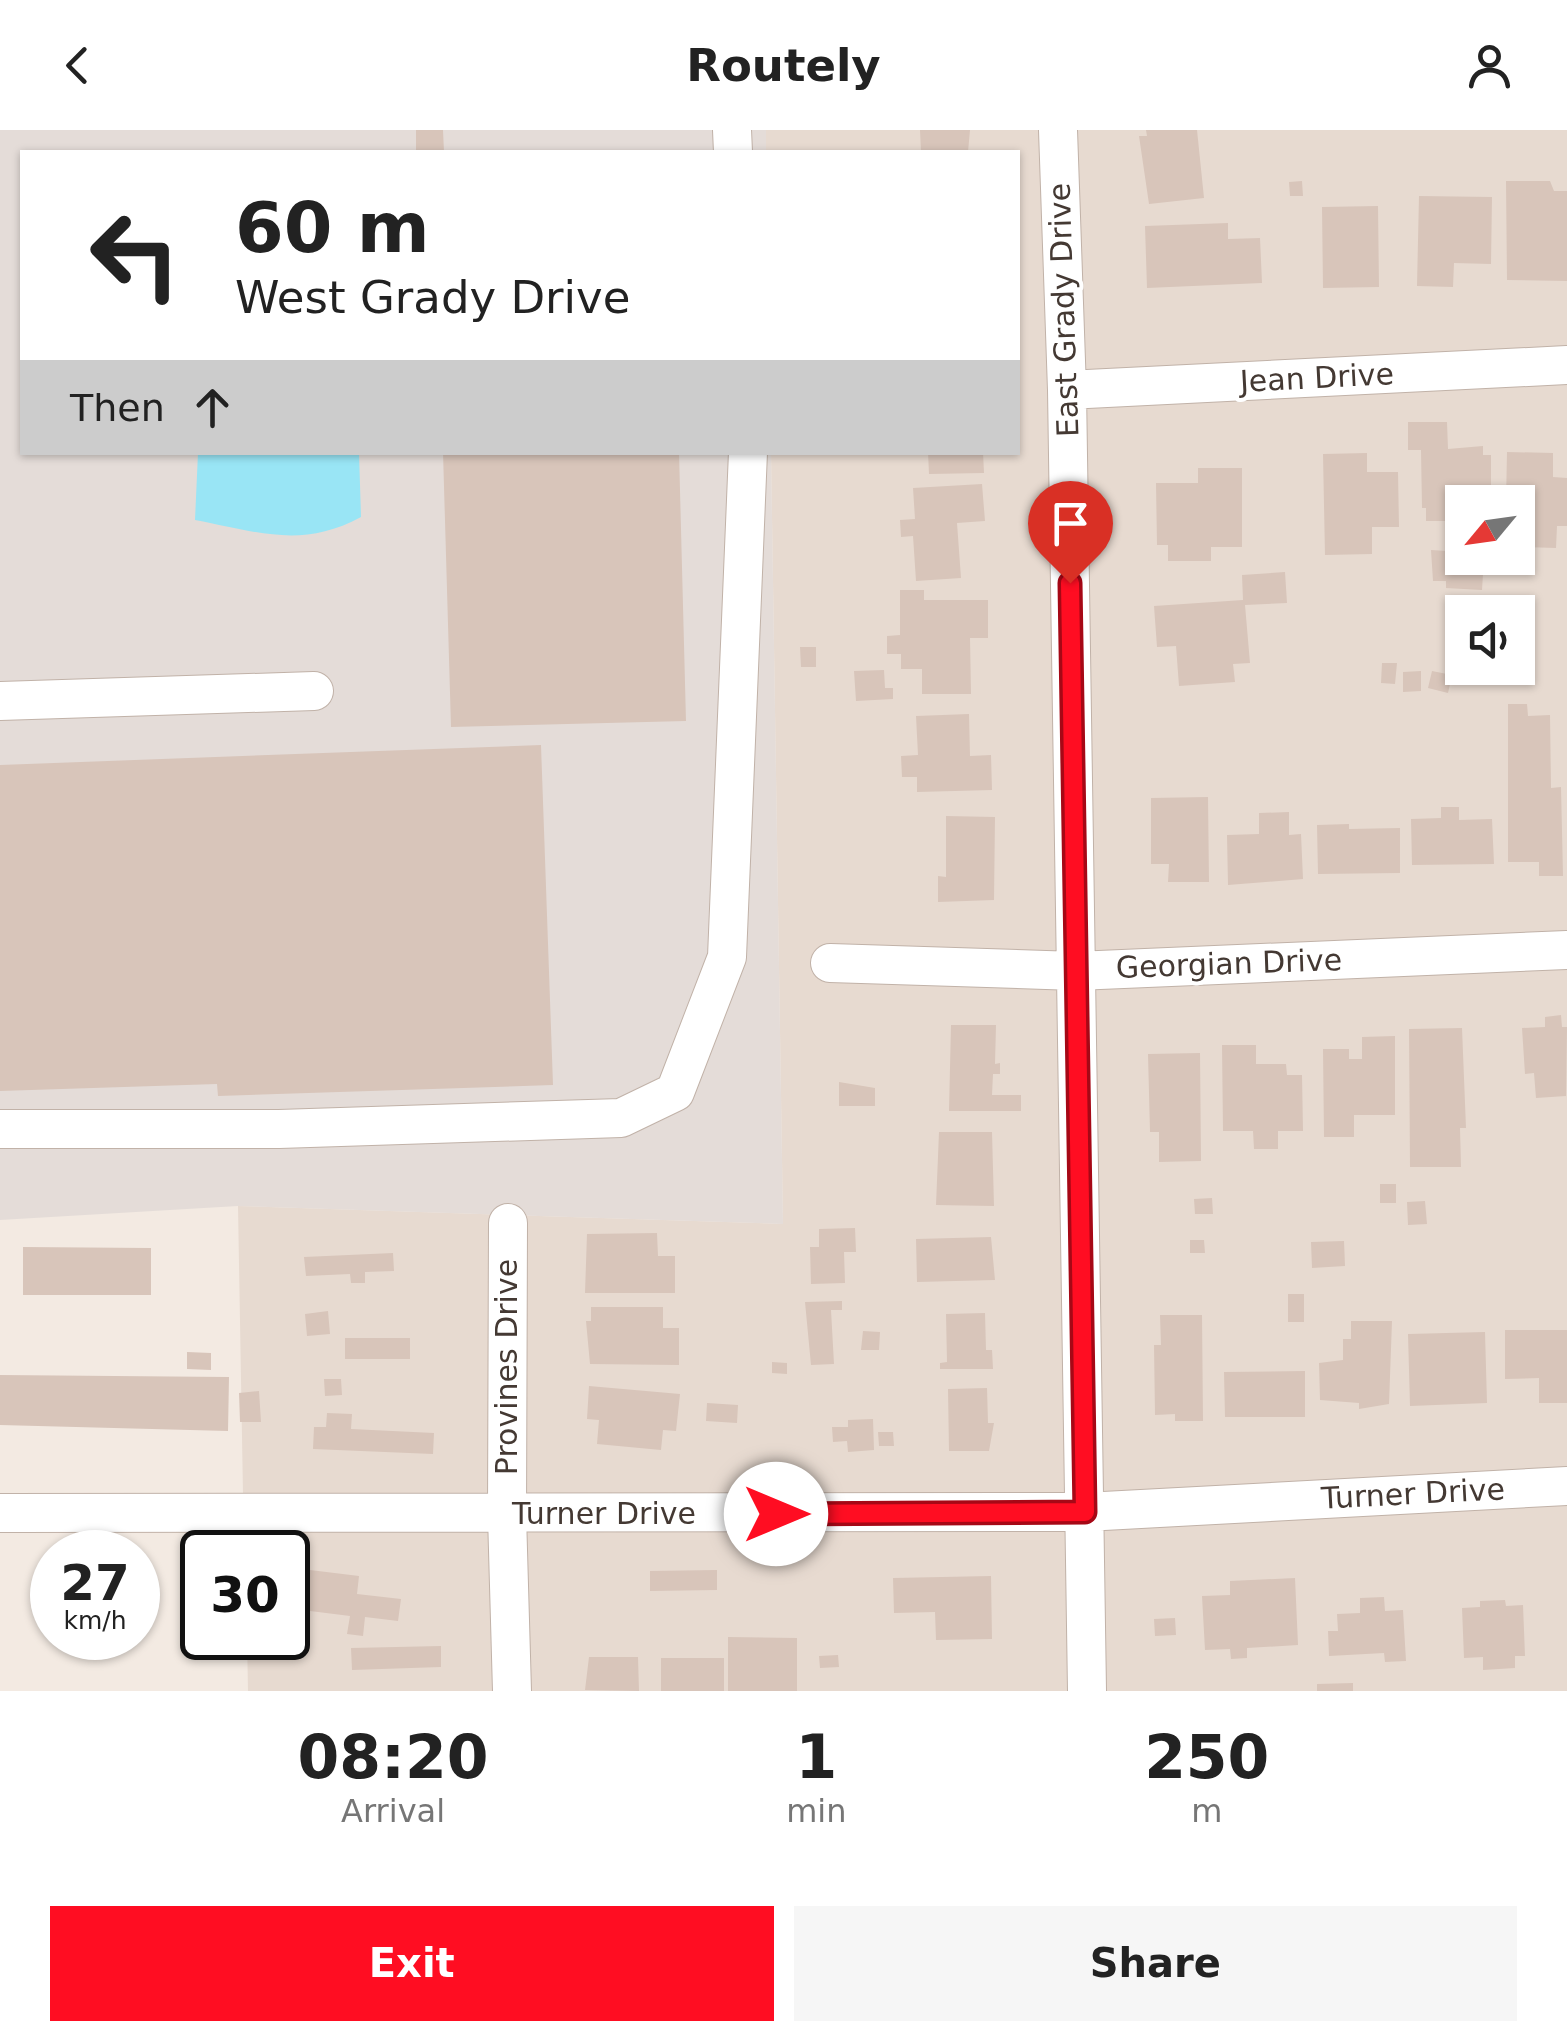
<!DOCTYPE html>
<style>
body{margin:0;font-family:"DejaVu Sans",sans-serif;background:#f6f6f6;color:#222;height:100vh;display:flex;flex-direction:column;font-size:38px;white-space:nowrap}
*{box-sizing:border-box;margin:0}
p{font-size:32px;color:#767676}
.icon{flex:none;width:55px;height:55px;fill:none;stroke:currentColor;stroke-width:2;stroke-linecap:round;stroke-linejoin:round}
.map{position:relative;height:1561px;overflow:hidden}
.sheet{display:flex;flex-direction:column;background:#fff;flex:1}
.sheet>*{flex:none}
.hud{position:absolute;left:20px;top:20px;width:1000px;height:305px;border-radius:0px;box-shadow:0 2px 8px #0004;background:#fff;color:#222;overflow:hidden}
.needle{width:65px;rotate:241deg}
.buttons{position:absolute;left:1445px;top:355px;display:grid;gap:20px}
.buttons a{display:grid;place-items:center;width:90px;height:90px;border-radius:0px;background:#fff;box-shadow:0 2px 8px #0004;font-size:50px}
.speed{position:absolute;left:30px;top:1400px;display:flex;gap:20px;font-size:50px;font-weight:700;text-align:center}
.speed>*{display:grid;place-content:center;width:130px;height:130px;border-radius:50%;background:#fff;box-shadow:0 2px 8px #0004;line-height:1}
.speed small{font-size:25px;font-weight:400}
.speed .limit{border:5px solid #111;border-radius:15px;background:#fff;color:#111}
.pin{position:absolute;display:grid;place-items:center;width:85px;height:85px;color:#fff;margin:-102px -42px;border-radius:50% 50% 50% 0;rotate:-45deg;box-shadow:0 0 10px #0007}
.pin .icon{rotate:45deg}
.me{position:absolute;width:110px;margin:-55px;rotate:90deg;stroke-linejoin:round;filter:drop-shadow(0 0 8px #0008)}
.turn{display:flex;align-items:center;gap:35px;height:210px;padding:0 50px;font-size:45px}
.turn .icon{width:130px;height:130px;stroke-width:2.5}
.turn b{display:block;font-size:70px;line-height:85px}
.then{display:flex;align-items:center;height:95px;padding:0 50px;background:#0003;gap:20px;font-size:38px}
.eta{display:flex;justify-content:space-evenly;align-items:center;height:170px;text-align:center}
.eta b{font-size:60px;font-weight:700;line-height:70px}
.button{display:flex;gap:20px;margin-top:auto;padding:20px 50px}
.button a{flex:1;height:115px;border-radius:0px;background:#ff0d22;color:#fff;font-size:40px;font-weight:700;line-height:115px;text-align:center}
.button a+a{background:#f6f6f6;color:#222}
header{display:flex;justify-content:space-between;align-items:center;height:130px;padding:0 50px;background:#fff;font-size:45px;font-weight:700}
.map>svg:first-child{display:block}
.residential{fill:#e7dad0;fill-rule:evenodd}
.industrial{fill:#e4dcd8}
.water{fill:#99e5f5}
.building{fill:#d8c5ba}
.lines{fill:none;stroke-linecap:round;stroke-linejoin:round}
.minor-casing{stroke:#c1b2a8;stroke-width:40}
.minor{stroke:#fff;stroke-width:38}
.route-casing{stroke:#a60816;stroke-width:25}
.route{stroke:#ff0d22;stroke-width:18}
.labels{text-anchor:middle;stroke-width:8;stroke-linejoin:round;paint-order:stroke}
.street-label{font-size:30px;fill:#443933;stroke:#fff}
</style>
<header><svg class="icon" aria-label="back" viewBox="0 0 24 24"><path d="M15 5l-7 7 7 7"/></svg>Routely<svg class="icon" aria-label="person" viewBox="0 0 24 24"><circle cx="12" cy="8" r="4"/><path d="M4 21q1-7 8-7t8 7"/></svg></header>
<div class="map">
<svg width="1567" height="1561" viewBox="0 0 1567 1561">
<rect width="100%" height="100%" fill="#f3eae2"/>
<path class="residential" d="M766 0H1567V1561H248L247 1508H288V1422H244L238 1076 783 1094 771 323 1018 322V22H766ZM1462 372H1518V428H1462ZM1462 482H1518V538H1462Z"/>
<path class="industrial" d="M0 0H766V22H22V322L771 323 783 1094 238 1076 0 1090Z"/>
<path class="water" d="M198 323H359L361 387C302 419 258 402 195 390Z"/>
<path class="building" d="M416 0H443L444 22H416Z
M920 0H970L968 22H921Z
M1146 0H1197L1204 68 1149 74 1139 6H1147Z
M1302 51 1303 66H1290L1289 52Z
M1506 51H1550L1554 61H1567V151L1507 150Z
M1419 66 1492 67 1491 134 1454 133 1453 157 1417 156Z
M1378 76 1379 157 1323 158 1322 77Z
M1228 93V109L1260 108 1262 153 1147 158 1145 96Z
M1408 292H1447L1448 319 1483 316V325H1491V372H1462V379H1451V391H1426V378H1422L1421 320H1408Z
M443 322H679L686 591 451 597Z
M928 322H983L984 343 929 344Z
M1507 322 1553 323V347L1567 348V396H1557L1556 418 1520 417 1518 372H1506Z
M1367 323V342H1398L1399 397H1372V424L1325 425 1323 324Z
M1198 338H1242V417H1211V431H1168V415H1157L1156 353H1198Z
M982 354 985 391 957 393 961 448 916 451 913 406 901 407 900 390 915 389 913 358Z
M1447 417H1462V428H1484L1482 460 1446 458V451H1433L1431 420 1447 421Z
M1285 442 1287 473 1245 475 1250 533 1233 534 1235 552 1179 556 1176 516 1157 517 1154 476 1243 470 1242 445Z
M900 460H924V470H988V508H970L971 564H922V539H901V524H887V506L900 505Z
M800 517H816V537H801Z
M1382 533H1397L1395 554 1381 553Z
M884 540 885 558H893V569L856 571 854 541Z
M1421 541V561L1403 562V542Z
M1432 541 1452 545 1448 563 1428 558Z
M1508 574H1527L1528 586 1550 585 1551 658 1561 657 1563 746H1539V732H1508Z
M969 584 970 626 991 625 992 660 917 662V647H902L901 626 918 625 916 586Z
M541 615 553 955 218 966 217 954 0 961V635Z
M1208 667 1209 752H1168L1169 734H1151V668Z
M1441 677H1459V690L1492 689 1494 734 1412 735 1411 689 1441 688Z
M1289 682V705L1301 704 1303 749 1228 755 1227 705 1259 704V683Z
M946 686 995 687 994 770 938 772V746L946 747Z
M1349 694V699L1400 698V743L1318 744 1317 695Z
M1561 885 1562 897H1567L1566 966 1536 968 1534 943 1525 944 1522 898 1545 897V887Z
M951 895H996L995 934 1000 933V944H993L992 965H1021V981H949Z
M1462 898 1466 998H1460L1461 1037H1410L1409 899Z
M1395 906V985H1354V1007H1324L1323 919H1349V929H1362V907Z
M1222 915H1256V934H1286L1287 945H1302L1303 1001H1278V1019H1254L1253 1001H1223Z
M1200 923 1201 1031 1159 1032V1002H1150L1148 924Z
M839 952 875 958V976H839Z
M939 1002H992L994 1076 936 1075Z
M1380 1054H1396V1073H1380Z
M1212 1068 1213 1084H1195L1194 1069Z
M1425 1071 1427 1094 1408 1095 1407 1072Z
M855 1098 856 1122H844L845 1153 811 1154 810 1117H819V1099Z
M657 1103 658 1126H675V1163H585L587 1104Z
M991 1107 995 1150 917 1152 916 1109Z
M1190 1110H1204L1205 1123H1190Z
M1344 1111 1345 1136 1312 1138 1311 1112Z
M23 1117 151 1118V1165H23Z
M393 1123 394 1141 365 1142V1153H351L350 1144 306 1146 304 1127Z
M1288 1164H1304V1192H1288Z
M842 1171V1180H831L834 1234 811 1235 805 1172Z
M591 1177H663V1198H679V1235L590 1234 586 1191H591Z
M328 1181 330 1204 307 1206 305 1184Z
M985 1183 986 1220H992L993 1239H940V1233L947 1232 946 1184Z
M1160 1185H1202L1203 1291H1175V1284L1155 1285 1154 1215H1161Z
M1351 1191H1392L1389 1274 1359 1279V1273L1320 1270 1319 1233 1343 1230V1209H1351Z
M1505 1200H1567V1273H1539V1248L1505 1249Z
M863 1201 880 1202 879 1220H861Z
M1485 1202 1487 1273 1410 1276 1408 1204Z
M345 1208H410V1229H345Z
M187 1222 211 1223V1240L187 1239Z
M772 1232 787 1233V1244L772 1243Z
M1305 1241V1287H1225L1224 1242Z
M0 1245 229 1247 228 1301 0 1295Z
M324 1249H341L342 1265 325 1266Z
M589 1256 680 1264 676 1301 663 1300 661 1320 597 1314 599 1290 587 1289Z
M987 1258 988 1293H994L989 1321H949L948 1259Z
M259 1261 261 1292H240L239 1263Z
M707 1273 738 1275 737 1293 706 1291Z
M327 1283 352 1284 351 1299 434 1303 433 1324 313 1319 314 1297H326Z
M873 1289 874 1320 848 1322 847 1311 833 1312 832 1297H848V1290Z
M878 1302H893L894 1316H879Z
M310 1440 359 1446 357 1464 401 1469 398 1491 365 1487 363 1506 347 1504 350 1486 302 1480 299 1504 288 1502V1457L307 1459Z
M717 1440V1460L650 1461V1441Z
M991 1446 992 1509 936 1510 935 1482 894 1483 893 1448Z
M1295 1448 1298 1515 1247 1518V1528L1231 1529 1230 1519 1205 1520 1202 1466 1230 1465V1451Z
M1384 1467 1385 1481 1403 1480 1406 1531 1385 1532 1384 1523 1329 1526 1328 1501H1338L1337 1484 1360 1483V1468Z
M1505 1470 1506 1476 1523 1475 1525 1526H1515V1538L1483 1540V1527L1464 1528 1462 1478 1480 1477V1471Z
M1175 1488 1176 1505 1155 1506 1154 1489Z
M728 1507 797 1508V1561H728Z
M441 1516V1537L352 1540 351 1518Z
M838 1525 839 1537 820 1538 819 1526Z
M589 1527H638L639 1561 585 1560Z
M661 1528H724V1561H661Z
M1353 1553V1561H1317V1554Z"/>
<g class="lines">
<defs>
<path id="minor" d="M732 0 733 22
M1058 0 1067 260 1087 1561
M1067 260 1567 235
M0 571 314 561
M830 833 1076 841 1567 820
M0 999H279L621 988 675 962 727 827 748 322
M508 1093 507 1385 512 1561
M0 1383 1085 1382 1567 1356"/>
</defs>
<use href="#minor" class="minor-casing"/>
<use href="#minor" class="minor"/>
</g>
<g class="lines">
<defs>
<path id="route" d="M776 1384 1085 1382 1070 453"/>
</defs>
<use href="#route" class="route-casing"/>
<use href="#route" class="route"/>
</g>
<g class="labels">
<g class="street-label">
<text transform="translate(1064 180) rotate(-92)" y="10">East Grady Drive</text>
<text transform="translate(1317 248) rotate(-3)" y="10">Jean Drive</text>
<text transform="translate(1229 834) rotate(-2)" y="10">Georgian Drive</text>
<text transform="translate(507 1237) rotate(-90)" y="10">Provines Drive</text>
<text transform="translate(1413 1364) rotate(-3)" y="10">Turner Drive</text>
<text x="604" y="1394">Turner Drive</text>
</g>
</g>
</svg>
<div class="buttons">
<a><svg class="needle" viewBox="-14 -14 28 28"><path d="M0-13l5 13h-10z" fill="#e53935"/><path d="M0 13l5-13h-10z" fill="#767676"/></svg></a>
<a><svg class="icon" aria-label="sound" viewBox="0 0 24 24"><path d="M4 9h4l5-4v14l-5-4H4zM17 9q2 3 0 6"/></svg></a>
</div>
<div class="speed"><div>27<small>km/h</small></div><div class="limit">30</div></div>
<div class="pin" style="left:1070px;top:453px;background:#d93025"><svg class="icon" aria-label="arrive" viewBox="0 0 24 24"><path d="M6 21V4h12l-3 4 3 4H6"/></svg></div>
<svg class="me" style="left:776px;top:1384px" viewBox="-20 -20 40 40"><circle r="19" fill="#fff"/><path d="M0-13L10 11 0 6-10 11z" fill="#ff0d22"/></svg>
<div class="hud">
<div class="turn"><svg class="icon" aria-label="left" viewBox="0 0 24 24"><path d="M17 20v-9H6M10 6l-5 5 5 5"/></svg><div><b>60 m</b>West Grady Drive</div></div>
<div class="then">Then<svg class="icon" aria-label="ahead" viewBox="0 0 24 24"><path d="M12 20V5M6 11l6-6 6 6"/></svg></div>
</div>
</div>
<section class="sheet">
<div class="eta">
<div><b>08:20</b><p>Arrival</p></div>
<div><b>1</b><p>min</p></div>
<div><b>250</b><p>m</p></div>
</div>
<div class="button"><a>Exit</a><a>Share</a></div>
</section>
